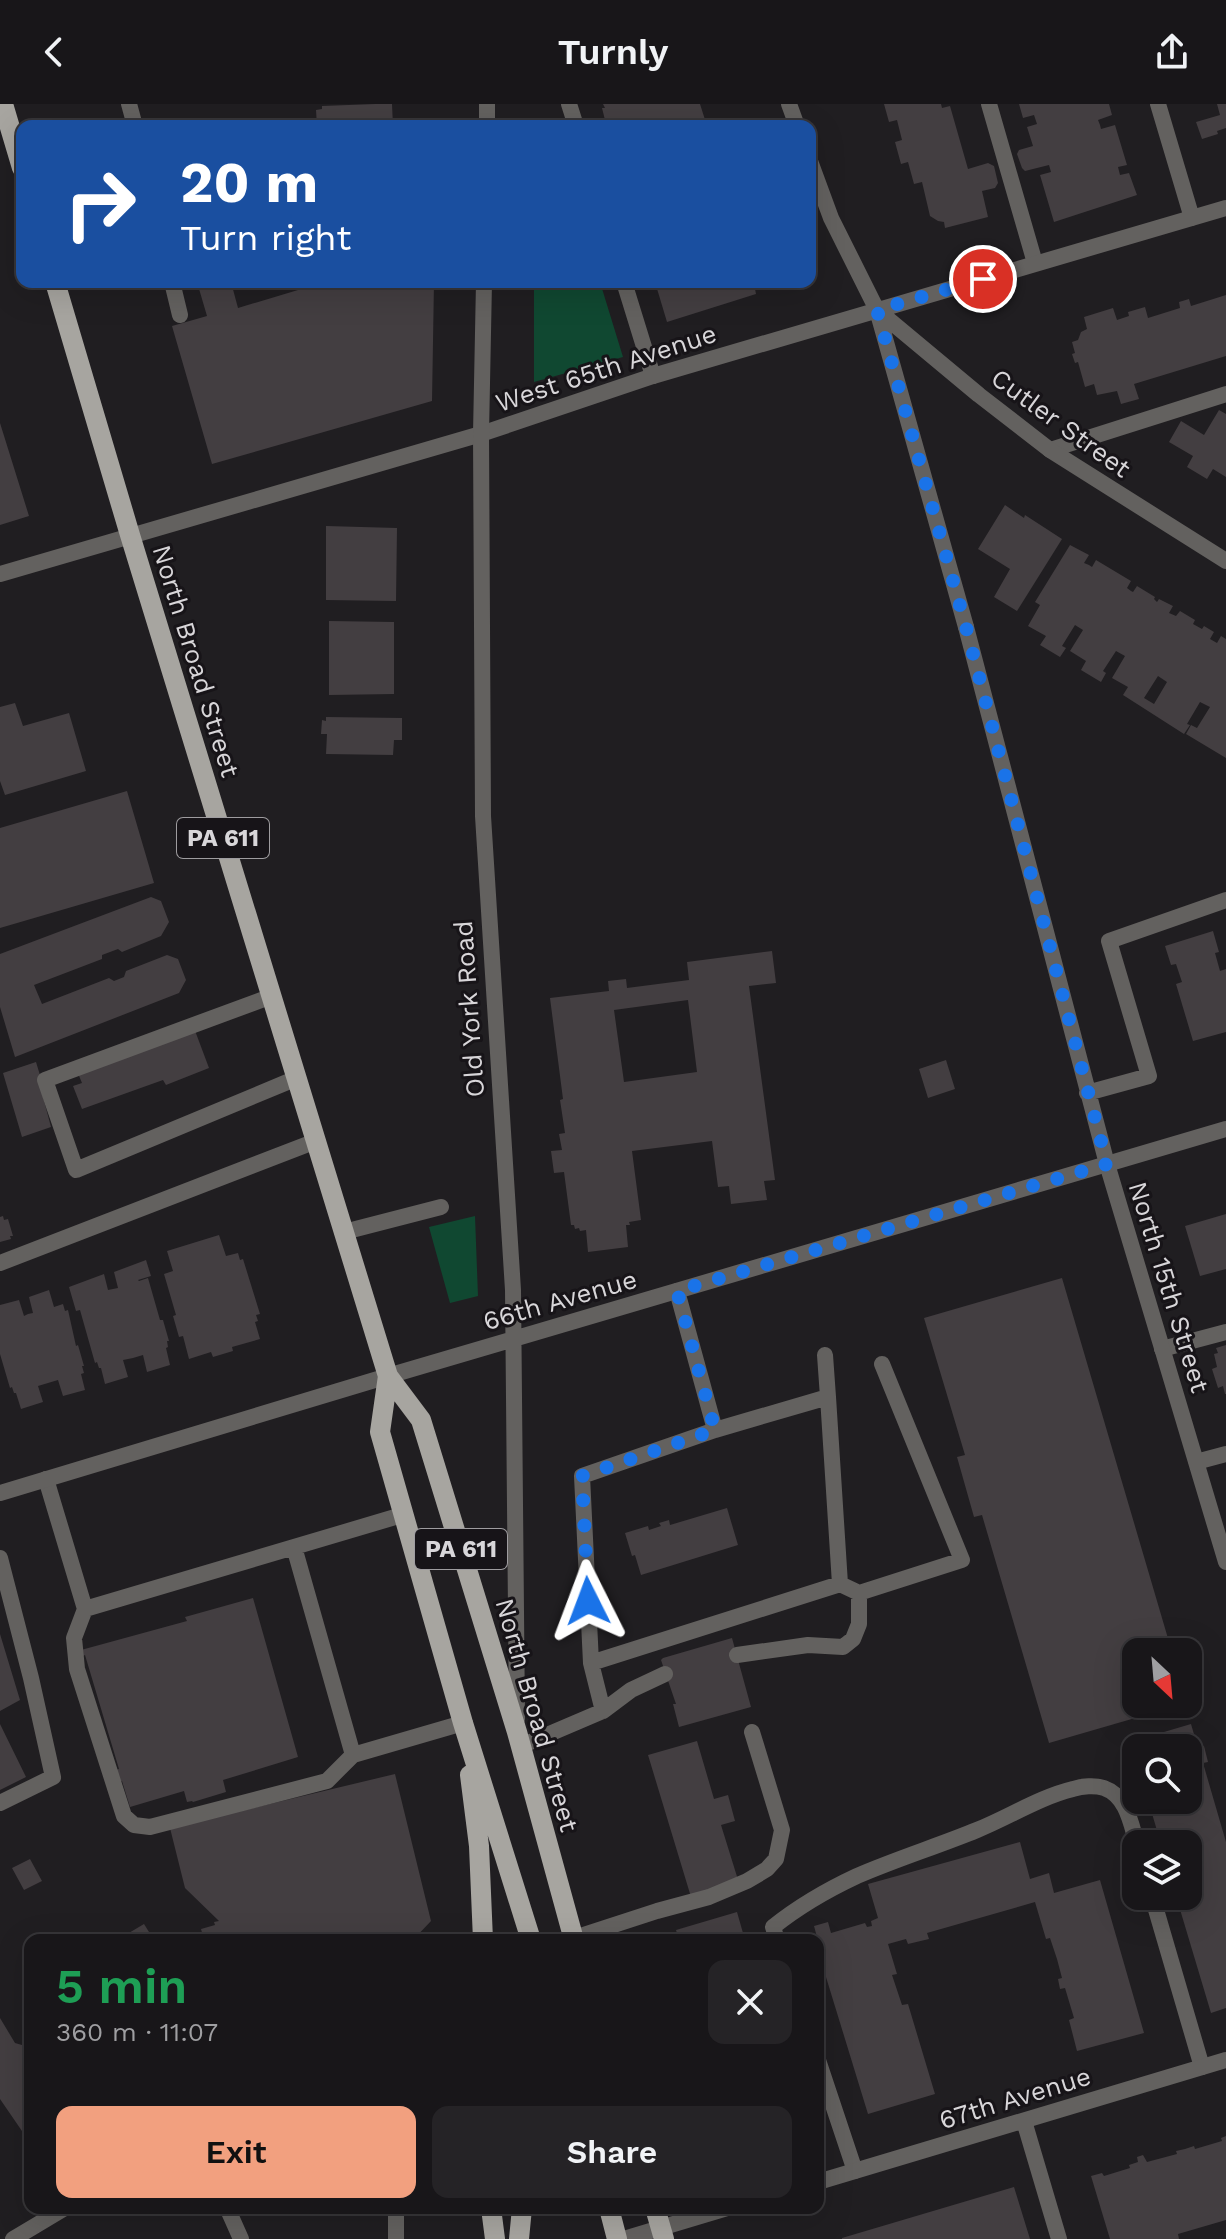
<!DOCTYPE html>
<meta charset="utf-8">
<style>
body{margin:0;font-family:"Work Sans",sans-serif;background:#252326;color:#f1f3f6;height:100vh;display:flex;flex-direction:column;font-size:30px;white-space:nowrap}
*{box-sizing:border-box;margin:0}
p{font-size:26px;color:#9f9fa2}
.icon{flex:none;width:44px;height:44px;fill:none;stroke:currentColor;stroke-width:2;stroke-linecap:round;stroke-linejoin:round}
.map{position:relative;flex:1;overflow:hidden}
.sheet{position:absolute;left:24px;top:1830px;width:800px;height:280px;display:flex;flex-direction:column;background:#181619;border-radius:16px;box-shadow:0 8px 32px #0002,0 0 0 2px #363538}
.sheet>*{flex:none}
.banner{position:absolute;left:16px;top:16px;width:800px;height:168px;border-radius:16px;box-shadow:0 8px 32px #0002,0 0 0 2px #363538;background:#1a4fa0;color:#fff;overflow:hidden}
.needle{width:52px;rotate:154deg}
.buttons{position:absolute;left:1122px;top:1534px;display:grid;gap:16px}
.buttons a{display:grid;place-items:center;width:80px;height:80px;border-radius:16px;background:#181619;box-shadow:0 8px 32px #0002,0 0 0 2px #363538;font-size:40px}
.pin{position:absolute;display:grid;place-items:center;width:68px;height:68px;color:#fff;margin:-34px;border:4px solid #fff;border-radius:50%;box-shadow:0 2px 8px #0007}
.me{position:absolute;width:88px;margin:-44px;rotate:357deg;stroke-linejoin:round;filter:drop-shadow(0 0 6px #0008)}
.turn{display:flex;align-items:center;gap:28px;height:168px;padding:0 32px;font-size:36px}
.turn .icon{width:104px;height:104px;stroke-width:2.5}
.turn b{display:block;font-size:56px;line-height:68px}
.round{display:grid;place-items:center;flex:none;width:84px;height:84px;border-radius:16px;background:#252326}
.summary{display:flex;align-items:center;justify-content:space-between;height:136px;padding:0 32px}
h1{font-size:48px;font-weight:600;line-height:60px;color:#1e9e55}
.button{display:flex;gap:16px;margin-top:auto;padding:16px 32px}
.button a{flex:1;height:92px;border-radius:16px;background:#f2a07f;color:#111;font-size:32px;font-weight:600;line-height:92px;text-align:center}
.button a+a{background:#252326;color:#f1f3f6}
header{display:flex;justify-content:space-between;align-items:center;height:104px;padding:0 32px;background:#181619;font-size:36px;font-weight:600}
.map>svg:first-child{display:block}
.green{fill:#104831}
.building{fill:#433e41;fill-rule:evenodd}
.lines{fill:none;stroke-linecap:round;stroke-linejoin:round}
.service{stroke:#63615f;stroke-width:16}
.minor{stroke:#63615f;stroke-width:16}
.tertiary{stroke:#63615f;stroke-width:16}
.primary{stroke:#a7a5a0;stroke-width:20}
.route{stroke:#1a73e8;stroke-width:14;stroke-dasharray:0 25.2}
.labels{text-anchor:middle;stroke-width:6;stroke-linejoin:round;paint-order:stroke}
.shield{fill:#171418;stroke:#9e9c9f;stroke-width:2}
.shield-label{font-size:24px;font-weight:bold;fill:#d8d6d9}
.street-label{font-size:26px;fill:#d8d6d9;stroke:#171418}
</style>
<header><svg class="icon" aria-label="back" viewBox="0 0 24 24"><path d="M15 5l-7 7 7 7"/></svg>Turnly<svg class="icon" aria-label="share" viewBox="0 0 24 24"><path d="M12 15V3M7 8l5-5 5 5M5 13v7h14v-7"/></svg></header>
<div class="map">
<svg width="1226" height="2135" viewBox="0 0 1226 2135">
<rect width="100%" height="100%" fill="#201e21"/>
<path class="green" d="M534 178H600L623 253 534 278Z
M475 1112 478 1192 450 1199 429 1123Z"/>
<path class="building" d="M375 0H392L393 22H317L316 6 322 5V2Z
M603 0H700L707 22H609L607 16H605L602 4H605Z
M884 0H941L942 4 950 2 968 65 988 59 994 62 998 79 995 84 982 87 988 113 945 124 944 118 938 117 930 112 922 78 914 80 908 58 901 60 895 38 902 36 897 16 889 18Z
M1019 0H1109L1112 11 1098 16 1100 21 1101 25 1115 21 1127 61 1118 63 1120 71 1129 69 1137 91 1054 118 1040 71 1051 68 1049 61 1025 67 1022 64 1017 50 1019 46 1033 42 1027 23 1037 20 1034 11 1023 14Z
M1217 0H1226V24L1217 27 1218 30 1202 35 1196 18 1220 11Z
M197 178H231L238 204 298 186 295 178H434L432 297 212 360 172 222 207 212Z
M655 178H759L760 183 755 185 756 190 667 218Z
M1226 191V252L1134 280 1139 295 1121 300 1117 287 1097 291 1094 280 1085 283 1078 258 1075 259 1072 250 1075 249 1072 238 1078 236 1081 228 1087 225 1084 213 1113 204 1117 216 1129 212 1128 208 1145 203 1148 214 1180 204 1179 198 1189 195 1191 202Z
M1219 306 1226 310V373L1213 365 1207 375 1187 363 1193 352 1169 338 1181 317 1204 331Z
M0 319 29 412 0 421Z
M1005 401 1024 414 1025 411 1062 435 1017 507 994 493 1010 465 978 445Z
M326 422 397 424 396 497 326 496Z
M1070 441 1089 451 1084 459 1089 461 1092 463 1096 456 1131 477 1127 484 1131 487 1133 488 1137 482 1155 493 1154 495 1157 498 1159 495 1173 502 1169 509 1176 512 1180 507 1195 516 1193 520 1202 525 1204 522 1214 528 1210 535 1217 539 1221 532 1226 535V654L1186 630 1191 621 1197 624 1210 603 1200 598 1187 620 1190 621 1184 630 1123 591 1128 583 1112 574 1125 552 1116 547 1103 567 1106 569 1101 578 1081 566 1086 557 1070 547 1083 526 1075 521 1062 542 1066 544 1060 553 1040 541 1046 532 1028 522 1040 501 1035 498ZM1158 572 1167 578 1154 600 1144 594Z
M329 517 394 518V590L329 591Z
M15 599 23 622 69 609 86 667 5 691 0 677V603Z
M326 613 402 614V636H394L393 651 326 650 327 630H321L322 616 326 617Z
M127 687 154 779 0 824V724Z
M151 793 161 797 169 818 161 832 122 848 118 845 102 851V855L34 881 42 900 109 874 114 877 124 873 126 867 167 851 178 855 186 876 179 889 15 953 0 903V850Z
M1213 827 1219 848 1215 849 1220 867 1226 865V928L1193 937 1176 880 1182 878 1176 860 1171 861 1165 842Z
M772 847 776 879 749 882 775 1076 764 1077 767 1096 731 1100 729 1082 718 1083 712 1037 632 1047 641 1116 629 1118 630 1121H626L628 1143 588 1148 586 1126 580 1127 579 1124 575 1125 574 1121H571L564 1068 554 1069 551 1047 562 1046 559 1030 565 1029 560 996 563 995 550 894 609 887 608 877 626 875 627 884 689 876 687 858ZM688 896 697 968 624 978 614 906Z
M194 924 209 964 166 981 163 976 82 1005 73 982 82 979 77 967Z
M946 956 955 985 928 994 919 965Z
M36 958 46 991 43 993 51 1023 22 1033 3 969Z
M1226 1110V1165L1200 1172 1185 1122Z
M3 1112 4 1116 8 1115 13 1132H10L11 1135 0 1138V1113Z
M219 1131 226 1152 238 1149 240 1156 243 1155 260 1210 256 1211 258 1217 255 1218 260 1235 232 1243 233 1247 213 1253 211 1248 189 1255 183 1232 179 1233 173 1212 176 1211 164 1170 173 1167 167 1147Z
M146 1156 151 1172 138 1176 139 1177 148 1174 160 1216H163L169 1237H167L168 1243 166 1244 170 1261 147 1268 143 1251 133 1254 123 1256 128 1273 105 1280 101 1264H99L97 1258 95 1259 80 1206 76 1207 69 1183 104 1170 108 1186 118 1184 114 1168Z
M1062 1174 1172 1548H1136V1600L1180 1601 1049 1639 982 1411 974 1413 957 1353 965 1351 924 1214Z
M49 1186 54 1203 63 1200 65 1207 68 1206 76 1242 78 1241 84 1262H82L84 1269 81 1270 85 1286 63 1292 58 1276 38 1282 43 1298 21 1305 16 1289H14L12 1283 10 1284 0 1250V1201L19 1196 24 1212 28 1210 33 1209 29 1193Z
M1226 1241V1290H1225L1223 1282 1218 1284 1212 1265 1217 1263 1214 1250 1218 1249 1216 1244Z
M727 1404 738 1441 641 1471 635 1451 632 1452 625 1429 648 1422 649 1426 661 1422 659 1419 669 1416 670 1421Z
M253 1494 298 1653 223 1676 226 1688 193 1698 192 1697 187 1698 184 1687 130 1703 122 1677 115 1680 111 1667 119 1665 85 1551 83 1552 81 1546 187 1517 185 1513Z
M0 1530 20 1596 0 1607Z
M732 1534 751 1603 679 1623 673 1600H676L661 1556 663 1554Z
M0 1620 26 1673 0 1686Z
M1191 1620 1198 1644 1204 1642 1208 1658 1203 1659 1226 1738V1904L1211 1909 1176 1792H1188V1740H1161L1148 1696H1188V1644H1136L1135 1655 1130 1638Z
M697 1637 714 1695 728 1691 735 1717 721 1721 739 1779 691 1793 648 1651Z
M395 1670 431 1817 413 1836H204L201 1825 215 1821 214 1818 219 1817 185 1784 170 1724Z
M1020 1738 1030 1775 1049 1769 1054 1789 1100 1776 1144 1929 1077 1947 1069 1916 1074 1914 1065 1884 1060 1885 1058 1875 1062 1874 1057 1855 1050 1834 1046 1835 1035 1798 927 1829 929 1835 908 1840 906 1835 888 1840 897 1870 892 1871 902 1901 908 1900 935 1990 868 2010 822 1860 818 1861V1836H810L817 1833 814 1822 828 1818 831 1829 865 1819 867 1823 872 1822 871 1817 878 1814 868 1780Z
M30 1755 42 1777 24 1786 12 1764Z
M737 1808 745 1836H679L676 1826Z
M144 1820 154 1836H117Z
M0 1914 15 1939 22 1941 28 1952 30 2027 27 2026 24 2030 0 1995Z
M1226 2032V2116L1178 2130 1179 2135H1110L1091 2072 1102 2069 1104 2072 1130 2064 1129 2061 1138 2058 1137 2053 1143 2051 1147 2058 1177 2050 1176 2047 1185 2045 1194 2042 1195 2045 1222 2037 1221 2034Z
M1014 2083 1030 2135H842V2134Z"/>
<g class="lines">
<path class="service" d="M129 0 135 22
M569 0 576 22
M989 0 1035 159
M172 178 180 211
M624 178 653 272
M1050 346 1226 290
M966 523 1107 1060
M272 892 45 976 76 1066 297 974
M1087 989 1149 972 1109 837 1226 796
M344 1128 441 1103
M0 1159 316 1037
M677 1187 715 1326 828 1293 825 1251
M1162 1245 1226 1228
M828 1293 840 1480 859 1489 962 1456 882 1260
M46 1375 85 1505 402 1411
M294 1443 353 1651 463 1619
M0 1454 31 1574 53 1673 0 1699
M85 1505 74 1534 77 1565 124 1712 134 1721 150 1723 327 1677 353 1651
M737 1551 808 1541 843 1543 853 1535 859 1520V1489
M591 1559 840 1480
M603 1607 631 1586 665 1570
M521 1642 603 1607 591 1559 582 1372 715 1326
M1152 1792 1202 1963
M574 1834 657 1807 709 1793 747 1777 767 1765 776 1755 782 1726 752 1628
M777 1836 773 1823C798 1803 827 1786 857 1772 896 1755 938 1742 977 1726 1009 1713 1040 1693 1073 1685 1082 1682 1095 1681 1104 1684 1127 1692 1131 1720 1137 1740
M818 1956 855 2067
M235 2104 229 2108 241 2135
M396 2104V2135"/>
<path class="minor" d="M789 0 797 22
M1158 0 1192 114
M810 57 831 114 877 206 966 523
M877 206 979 291 1050 346 1226 457
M0 470 481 330 653 272 1226 104
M1107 1060 1226 1458
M1196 1358 1226 1350
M1024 2017 1059 2135
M818 2078 1226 1956
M13 2135 65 2104
M624 2135 727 2104"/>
<path class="tertiary" d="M487 22V0
M484 178 481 330 483 712 513 1186 517 1615
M0 1389 388 1272 1226 1025"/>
<path class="primary" d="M3 0 22 64
M55 178 130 431 388 1272 421 1316 517 1628 574 1836
M388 1272 380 1328 463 1619 531 1836
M470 1671 479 1742 483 1836
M491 2104 495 2135
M609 2104 617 2135
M655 2104 664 2135
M519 2135 522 2104"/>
</g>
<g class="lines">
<path class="route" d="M588 1497 582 1372 715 1326 677 1187 1107 1060 966 523 877 206 983 175"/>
</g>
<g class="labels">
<g class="shield">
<rect x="177" y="714" width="92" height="40" rx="6"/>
<rect x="415" y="1425" width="92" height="40" rx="6"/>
</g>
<g class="shield-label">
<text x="223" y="742">PA 611</text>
<text x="461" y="1453">PA 611</text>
</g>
<g class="street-label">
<text transform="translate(606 264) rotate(-18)" y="9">West 65th Avenue</text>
<text transform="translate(1061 319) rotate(36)" y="9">Cutler Street</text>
<text transform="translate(196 557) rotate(73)" y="9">North Broad Street</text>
<text transform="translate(469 905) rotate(-94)" y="9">Old York Road</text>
<text transform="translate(1169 1183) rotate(73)" y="9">North 15th Street</text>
<text transform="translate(560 1196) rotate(-16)" y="9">66th Avenue</text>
<text transform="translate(537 1611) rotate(74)" y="9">North Broad Street</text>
<text transform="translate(1015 1994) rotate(-17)" y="9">67th Avenue</text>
</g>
</g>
</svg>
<div class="buttons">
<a><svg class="needle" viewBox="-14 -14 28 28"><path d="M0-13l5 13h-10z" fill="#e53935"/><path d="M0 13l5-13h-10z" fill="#9f9fa2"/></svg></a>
<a><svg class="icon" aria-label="search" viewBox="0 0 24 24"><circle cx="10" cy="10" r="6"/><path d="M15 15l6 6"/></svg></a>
<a><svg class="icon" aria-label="layers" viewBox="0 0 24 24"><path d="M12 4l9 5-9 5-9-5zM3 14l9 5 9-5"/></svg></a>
</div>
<div class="pin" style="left:983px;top:175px;background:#d93025"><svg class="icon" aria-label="arrive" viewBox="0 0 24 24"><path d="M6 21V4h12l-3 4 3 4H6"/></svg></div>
<svg class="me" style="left:588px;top:1497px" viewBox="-20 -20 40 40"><path d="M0-17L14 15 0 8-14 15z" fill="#1a73e8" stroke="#fff" stroke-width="4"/></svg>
<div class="banner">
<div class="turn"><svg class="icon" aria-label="right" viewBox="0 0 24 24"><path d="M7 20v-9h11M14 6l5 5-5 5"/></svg><div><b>20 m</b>Turn right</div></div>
</div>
<section class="sheet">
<div class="summary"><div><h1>5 min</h1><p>360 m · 11:07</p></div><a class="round"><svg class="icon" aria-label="close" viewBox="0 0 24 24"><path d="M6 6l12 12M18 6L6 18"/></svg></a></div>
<div class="button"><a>Exit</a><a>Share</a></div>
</section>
</div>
